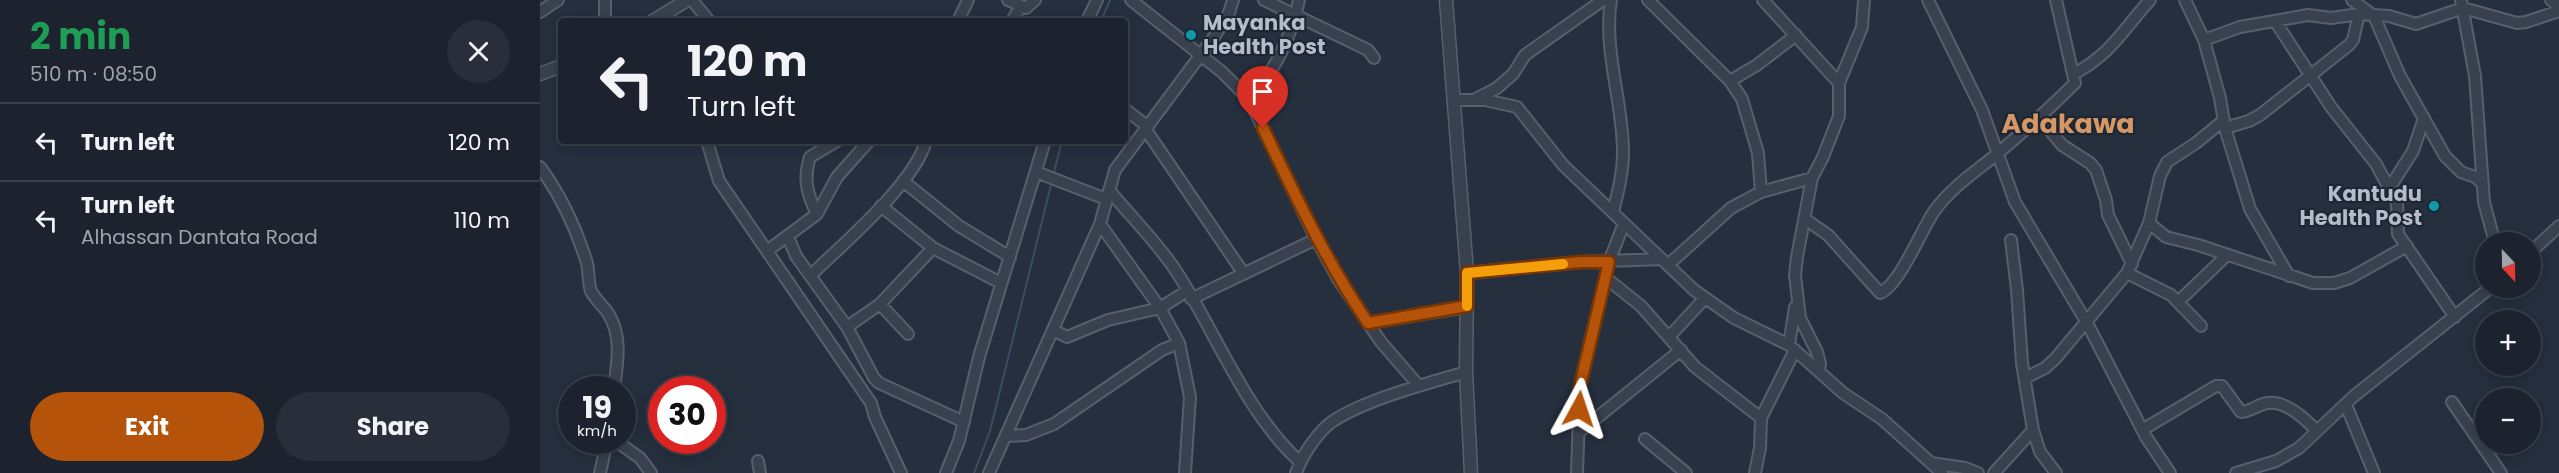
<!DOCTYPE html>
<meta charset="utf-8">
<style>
body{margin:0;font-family:Poppins,sans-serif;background:#292f3a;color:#f1f3f6;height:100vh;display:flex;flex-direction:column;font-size:22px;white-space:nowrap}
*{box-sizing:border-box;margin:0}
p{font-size:20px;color:#a0a4aa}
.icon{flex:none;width:33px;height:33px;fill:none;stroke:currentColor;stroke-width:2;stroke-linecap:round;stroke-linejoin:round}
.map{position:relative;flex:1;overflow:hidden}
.details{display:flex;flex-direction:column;background:#1c232e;width:540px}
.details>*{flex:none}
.hud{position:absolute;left:18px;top:18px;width:570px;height:126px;border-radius:6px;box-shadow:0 3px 15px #0003,0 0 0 2px #3a404a;background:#1c232e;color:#f1f3f6;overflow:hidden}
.needle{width:39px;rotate:158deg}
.controls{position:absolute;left:1935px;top:232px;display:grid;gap:12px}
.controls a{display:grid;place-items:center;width:66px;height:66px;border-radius:50%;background:#1c232e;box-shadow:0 3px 15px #0003,0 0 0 2px #3a404a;font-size:30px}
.speed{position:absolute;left:18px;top:376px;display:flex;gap:12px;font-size:30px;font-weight:700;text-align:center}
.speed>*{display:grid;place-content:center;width:78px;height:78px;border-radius:50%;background:#1c232e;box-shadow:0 3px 15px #0003,0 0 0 2px #3a404a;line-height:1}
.speed small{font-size:15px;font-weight:400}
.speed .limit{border:9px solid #d22;background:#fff;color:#111}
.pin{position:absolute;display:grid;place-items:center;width:51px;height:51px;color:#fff;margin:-62px -26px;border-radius:50% 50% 50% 0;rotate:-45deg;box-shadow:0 0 6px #0007}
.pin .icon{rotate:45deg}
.me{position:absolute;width:66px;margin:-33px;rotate:5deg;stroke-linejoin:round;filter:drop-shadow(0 0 4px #0008)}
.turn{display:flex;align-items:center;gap:21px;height:126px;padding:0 30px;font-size:27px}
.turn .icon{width:78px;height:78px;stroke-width:2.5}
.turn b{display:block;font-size:42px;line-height:51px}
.round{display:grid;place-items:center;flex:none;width:63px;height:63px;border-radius:32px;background:#292f3a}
.headline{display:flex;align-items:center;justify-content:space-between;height:102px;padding:0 30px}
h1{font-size:36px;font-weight:700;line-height:45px;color:#1e9e55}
.action{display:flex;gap:12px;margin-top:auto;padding:12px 30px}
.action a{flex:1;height:69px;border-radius:36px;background:#b45309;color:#fff;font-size:24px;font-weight:700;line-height:69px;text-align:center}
.action a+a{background:#292f3a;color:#f1f3f6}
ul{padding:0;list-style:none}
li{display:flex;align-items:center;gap:18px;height:78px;padding:0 30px;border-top:2px solid #3a404a}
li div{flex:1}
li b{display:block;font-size:22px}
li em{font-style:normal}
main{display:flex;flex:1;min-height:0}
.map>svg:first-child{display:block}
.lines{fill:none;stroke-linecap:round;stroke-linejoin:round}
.stream{stroke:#3b4c67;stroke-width:2}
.minor-casing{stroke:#575f6c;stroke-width:14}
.tertiary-casing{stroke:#575f6c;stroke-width:15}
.minor{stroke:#39414e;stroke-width:10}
.tertiary{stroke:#39414e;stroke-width:12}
.route-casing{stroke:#753606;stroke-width:15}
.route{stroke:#b45309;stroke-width:10}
.slow{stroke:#f59e0b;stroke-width:10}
.culture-dot{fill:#0f9aa8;stroke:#1e2633;stroke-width:2}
.labels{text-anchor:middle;stroke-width:4.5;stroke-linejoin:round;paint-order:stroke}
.poi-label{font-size:21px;font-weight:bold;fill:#b5bcc9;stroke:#1e2633;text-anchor:start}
.district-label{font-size:27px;font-weight:bold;fill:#d49765;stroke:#1e2633}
</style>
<main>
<section class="details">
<div class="headline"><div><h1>2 min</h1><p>510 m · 08:50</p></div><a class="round"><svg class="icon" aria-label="close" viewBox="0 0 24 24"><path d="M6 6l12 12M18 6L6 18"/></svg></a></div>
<ul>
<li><svg class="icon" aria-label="left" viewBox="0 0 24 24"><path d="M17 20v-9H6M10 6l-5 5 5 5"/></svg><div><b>Turn left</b></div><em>120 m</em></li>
<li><svg class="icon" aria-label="left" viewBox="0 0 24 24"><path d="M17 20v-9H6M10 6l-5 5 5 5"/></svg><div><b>Turn left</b><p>Alhassan Dantata Road</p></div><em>110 m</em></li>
</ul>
<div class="action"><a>Exit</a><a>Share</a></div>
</section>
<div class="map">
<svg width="2019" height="473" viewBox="0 0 2019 473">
<rect width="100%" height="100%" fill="#252f3e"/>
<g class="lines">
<path class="stream" d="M561 21 570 0
M513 176 522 141
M434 473 450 431 512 181"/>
<defs>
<path id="minor" d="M65 0V21
M152 0 169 21
M468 0 486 8 495 0
M591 0 682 72 709 99 774 235 798 279 841 342 879 386
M724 0 828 50 834 58
M1071 0C1063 50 1083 102 1083 152 1083 173 1078 192 1073 212
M1108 0 1190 81 1202 99 1218 153 1221 192
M1223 0 1299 83
M1388 0 1442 110 1475 202 1547 323 1606 437 1630 473
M1645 0 1664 40 1680 98 1685 128 1710 209 1749 276
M1812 0 1834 16 1860 76 1905 156 1921 172 1935 177 1942 183
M1921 0 1935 76 1944 202 1955 243
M2011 0 2019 7
M0 12 18 0
M418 21 428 0
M472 21 480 7
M547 21 557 0
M1735 21 1791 107 1836 164 1857 203 1858 234 1915 317
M1664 40 1700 27 1768 15 1791 18 1819 14 1849 16 1876 24 1923 8 1977 23 1986 22 2019 11
M1534 74C1572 53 1582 31 1610 0
M1190 81 1217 65 1256 35
M709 99C734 74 752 35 759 0
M936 99 957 88 973 74 985 55 1063 0
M913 100H945L977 107 1023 165 1154 290 1194 318 1249 345 1303 393 1342 419 1402 473
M585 109 608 127
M1499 117 1522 145 1550 163 1556 170 1566 200 1568 215 1592 264
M1685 128 1709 121 1720 115 1809 45 1813 40 1819 14
M606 130 704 274
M167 141 179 181 331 403 335 417 361 473
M0 167C22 197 36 228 47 263 49 272 48 283 51 291 55 299 63 306 68 313 83 337 77 363 74 390
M496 172 566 199
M363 181 419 226 470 257
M1850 187 1873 151 1884 118
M569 190C591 217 617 242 636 271 676 332 705 412 760 462
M341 206 393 248 461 283
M277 214C267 194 263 179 270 157L297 141
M1265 219 1288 235 1340 293C1360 285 1382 228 1395 210 1412 187 1435 172 1457 154 1483 132 1510 108 1535 83L1516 0
M1609 223 1626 237 1658 245 1773 283H1794L1810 278 1867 246
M560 224 620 308 639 343 650 397 645 473
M248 237 256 256 307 327 334 378 339 383 424 422
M1471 240 1477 290 1482 363 1493 430 1500 452 1516 473
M227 251 277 214 297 177 329 141
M1990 253 2019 226
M1128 265 1191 208 1221 192 1272 178
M927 273 1040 262 1122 259
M1587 273 1631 295 1661 326
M271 275C304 243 374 184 386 141
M1066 278 1101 306 1155 367 1221 418
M651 299 776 239
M1638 302 1687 255
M340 304 368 334
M828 323 927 307
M307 327 340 304 393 248
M513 330 527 337 568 320 620 308 647 291
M1129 337 1165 298
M1249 345 1255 307
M1279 372 1280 363 1277 352 1260 318 1255 275 1257 257 1272 178 1283 157 1299 116V83L1322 27 1324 0
M1485 378 1505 368 1515 359 1587 273 1609 223 1620 176 1627 162 1656 143 1684 120
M1912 402 1961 473
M1806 405 1834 473
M1602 430 1676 386H1682L1701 412C1710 412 1718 404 1728 403 1747 401 1765 419 1777 431
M1038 433 1141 350
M466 436 486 435 514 424 622 350 639 343
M1105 439 1146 473
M76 441 100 458 111 473
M218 461 220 473
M1391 463 1425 468 1438 473
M60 473 67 441
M406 473 419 441 439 357 505 141
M449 473 560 224 575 170 674 37 689 13 693 0
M756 473C762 456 775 436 789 424 819 401 889 383 926 372
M1037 473 1040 385 1069 262 1084 223
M1215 473 1220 448 1221 418 1255 350
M1454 473 1493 430
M1696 473 1736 461 1759 448 1814 396 1950 288"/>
<path id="tertiary" d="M906 0 927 273 926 372 931 473
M113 21 147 0
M0 74 21 66"/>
</defs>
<use href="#minor" class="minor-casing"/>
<use href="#tertiary" class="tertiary-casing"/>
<use href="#minor" class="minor"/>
<use href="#tertiary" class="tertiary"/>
</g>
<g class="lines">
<defs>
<path id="route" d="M723 128C755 195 786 261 828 323L927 306V273L1040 262H1069L1040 386 1039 409"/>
</defs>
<use href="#route" class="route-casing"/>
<use href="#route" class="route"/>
<path class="slow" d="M927 306V273L1023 264"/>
</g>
<g class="culture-dot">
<circle cx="651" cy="35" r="6"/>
<circle cx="1894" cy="206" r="6"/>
</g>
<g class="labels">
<g class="poi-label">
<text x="663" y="30">Mayanka<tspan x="663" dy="24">Health Post</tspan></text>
<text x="1882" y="201" text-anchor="end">Kantudu<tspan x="1882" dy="24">Health Post</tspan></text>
</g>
<g class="district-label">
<text x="1528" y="133">Adakawa</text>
</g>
</g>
</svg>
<div class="controls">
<a><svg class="needle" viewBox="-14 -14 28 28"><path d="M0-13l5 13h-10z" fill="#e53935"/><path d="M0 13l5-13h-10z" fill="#a0a4aa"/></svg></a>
<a>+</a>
<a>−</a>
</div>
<div class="speed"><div>19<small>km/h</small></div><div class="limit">30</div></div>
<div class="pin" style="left:723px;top:128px;background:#d93025"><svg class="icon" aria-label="arrive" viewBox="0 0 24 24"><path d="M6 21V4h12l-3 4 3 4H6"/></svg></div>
<svg class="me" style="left:1039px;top:409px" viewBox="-20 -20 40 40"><path d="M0-17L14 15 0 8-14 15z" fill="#b45309" stroke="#fff" stroke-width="4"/></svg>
<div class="hud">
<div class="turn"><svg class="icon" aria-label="left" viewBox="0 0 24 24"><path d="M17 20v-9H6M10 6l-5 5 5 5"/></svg><div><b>120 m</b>Turn left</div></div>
</div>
</div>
</main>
